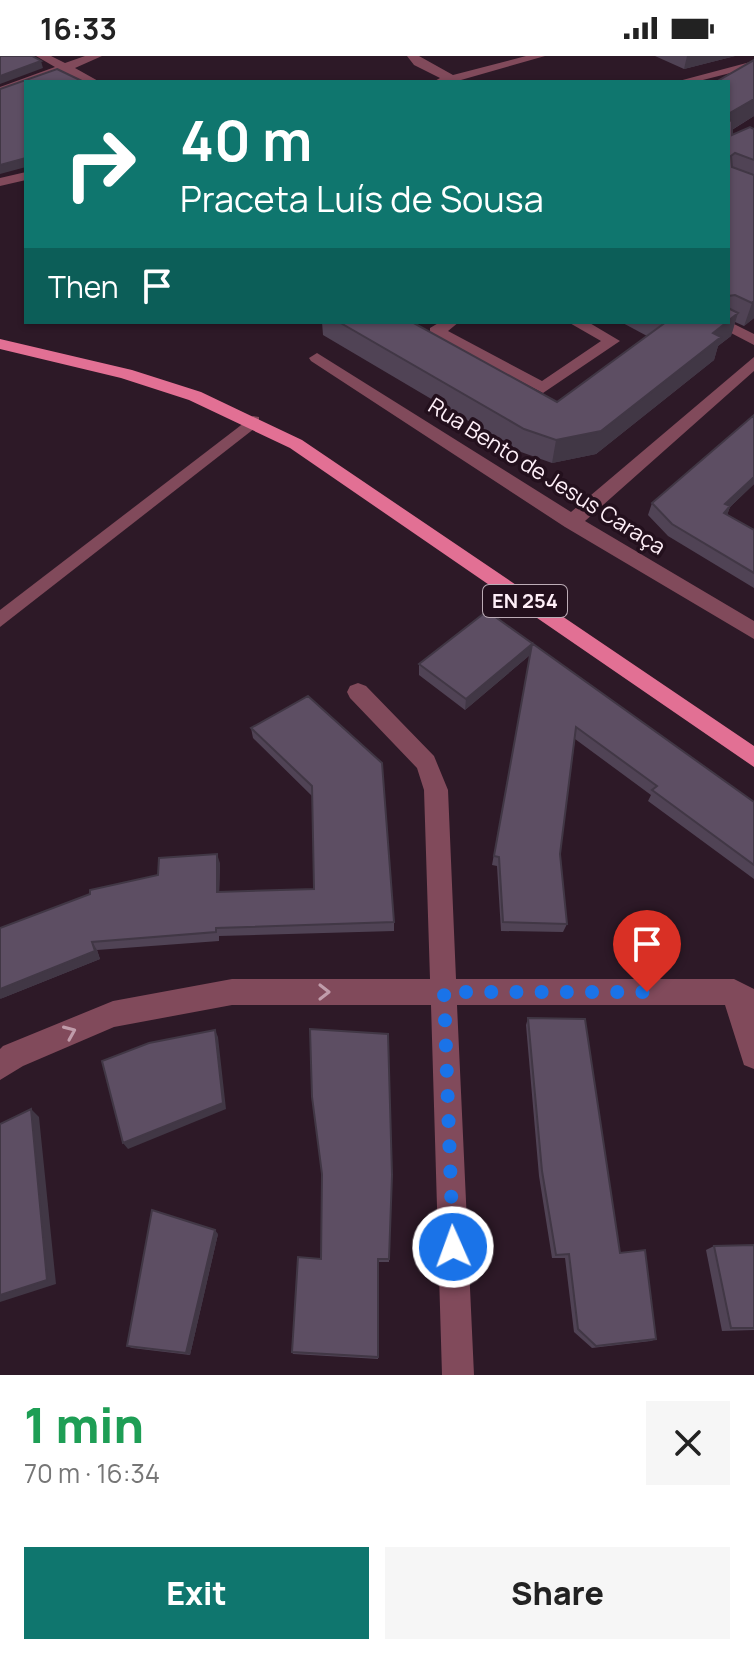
<!DOCTYPE html>
<meta charset="utf-8">
<style>
body{margin:0;font-family:Manrope,sans-serif;background:#f6f6f6;color:#222;height:100vh;display:flex;flex-direction:column;font-size:30px;white-space:nowrap}
*{box-sizing:border-box;margin:0}
p{font-size:26px;color:#767676}
.icon{flex:none;width:44px;height:44px;fill:none;stroke:currentColor;stroke-width:2;stroke-linecap:round;stroke-linejoin:round}
.map{position:relative;height:1319px;overflow:hidden}
.drawer{display:flex;flex-direction:column;background:#fff;flex:1}
.drawer>*{flex:none}
.top-card{position:absolute;left:24px;top:24px;width:706px;height:244px;border-radius:0px;box-shadow:0 2px 6px #0004;background:#0f766e;color:#fff;overflow:hidden}
.pin{position:absolute;display:grid;place-items:center;width:68px;height:68px;color:#fff;margin:-82px -34px;border-radius:50% 50% 50% 0;rotate:-45deg;box-shadow:0 0 8px #0007}
.pin .icon{rotate:45deg}
.me{position:absolute;width:88px;margin:-44px;rotate:358deg;stroke-linejoin:round;filter:drop-shadow(0 0 6px #0008)}
.turn{display:flex;align-items:center;gap:28px;height:168px;padding:0 24px;font-size:36px}
.turn .icon{width:104px;height:104px;stroke-width:2.5}
.turn b{display:block;font-size:56px;line-height:68px}
.then{display:flex;align-items:center;height:76px;padding:0 24px;background:#0003;gap:16px;font-size:30px}
.round{display:grid;place-items:center;flex:none;width:84px;height:84px;border-radius:0px;background:#f6f6f6}
.headline{display:flex;align-items:center;justify-content:space-between;height:136px;padding:0 24px}
h1{font-size:48px;font-weight:800;line-height:60px;color:#1e9e55}
.button{display:flex;gap:16px;margin-top:auto;padding:16px 24px}
.button a{flex:1;height:92px;border-radius:0px;background:#0f766e;color:#fff;font-size:32px;font-weight:800;line-height:92px;text-align:center}
.button a+a{background:#f6f6f6;color:#222}
.status{display:flex;justify-content:space-between;align-items:center;height:56px;padding:0 40px;background:#fff;direction:ltr}
.status svg{height:22px;fill:currentColor}
.map>svg:first-child{display:block}
.lines{fill:none;stroke-linecap:round;stroke-linejoin:round}
.service{fill:#814a5b;fill-rule:evenodd}
.minor{fill:#814a5b;fill-rule:evenodd}
.primary{fill:#e27094;fill-rule:evenodd}
.wall{fill:#504355}
.shaded-wall{fill:#413745}
.building{fill:#5d4e63;stroke:#413745;stroke-width:2}
.oneway{stroke:#c09caa}
.route{stroke:#1a73e8;stroke-width:14;stroke-dasharray:0 25.2}
.labels{text-anchor:middle;stroke-width:7;stroke-linejoin:round;paint-order:stroke}
.shield{fill:#23101d;stroke:#bcacb6;stroke-width:2}
.shield-label{font-size:20px;font-weight:bold;fill:#feeff8}
.street-label{font-size:22px;fill:#feeff8;stroke:#23101d}
</style>
<div class="status"><b>16:33</b><svg viewBox="0 0 49 12"><path d="M0 12V9h3v3zM5 12V6h3v6zM10 12V3h3v9zM15 12V0h3v12zM26 1h20v11H26zM47 4h2v5h-2z"/></svg></div>
<div class="map">
<svg width="754" height="1319" viewBox="0 0 754 1319">
<rect width="100%" height="100%" fill="#2d1927"/>
<g class="lines">
<path class="service" d="M253 360 259 361V369L0 571V554Z"/>
<path class="minor" d="M36 0H51L65 7 85 0H102L75 12 100 26H85L64 16 26 26V30L0 39V31L55 11Z
M407 0H419L453 19 526 0H545L454 26H433L440 22 414 9Z
M754 5V11L695 26H675Z
M26 116V124L0 130V122Z
M728 265 754 278V289L710 266Z
M440 266H459L448 275 542 325 601 285 568 266H588L620 285 543 337 430 278V272Z
M317 297 571 456 754 301V315L585 465 754 565V583L565 471 311 305 309 302Z
M358 627 366 630 434 700 448 734 456 923H734L754 933V1013L744 1009 725 949H457L474 1319H442L431 949H232L114 971 23 1010 0 1024V993L3 990 113 945 232 923H430L424 734 417 712 350 642 347 636 350 630Z"/>
<path class="primary" d="M0 283 132 314 201 336 302 384 754 690V711L290 392 189 344 121 322 0 293Z"/>
</g>
<path class="wall" d="M655 0H735L684 13Z
M754 4V60L732 74V79L754 73V262L744 270 735 266 731 280 718 290 714 304 596 398 552 407 521 396 323 279 322 266H417L414 268 557 346 647 280 621 266H728V26Z
M754 359V428L730 451 727 459 754 474V532L668 480 648 459 652 447Z
M487 555 754 746V823L648 745 651 739 575 683 560 798 567 868 563 876 501 875 497 810 492 809 530 599 465 654 419 619V608Z
M308 640 394 866V875L219 880V885L97 894 100 903 0 943 220 807 219 836 314 833 312 740 253 682 251 672Z
M528 962 620 1197 656 1283 651 1285 592 1292 574 1276 565 1202H552L539 1120 526 969Z
M392 1119 389 1206H378V1303L293 1298 292 1296 321 1203Z
M218 1178 190 1299 132 1292 127 1290Z
M754 1189V1274L722 1275 706 1194 714 1190Z"/>
<path class="shaded-wall" d="M687 0H735L684 13Z
M41 5 43 12 0 28V20Z
M754 43V60L728 76V58Z
M26 102V111L0 118V109Z
M754 245V262L744 270 752 247Z
M738 257 731 280 718 290 714 304 596 398 552 407 556 384 713 277Z
M754 421V428L730 451 726 462 719 469 725 448Z
M532 588 530 599 465 654 466 643Z
M217 798 220 807 219 845 217 836Z
M92 886 97 894 100 903 0 943V933Z
M215 974 218 981 226 1053 128 1093 123 1087Z
M31 1053 39 1061 56 1228 0 1246V1239Z
M215 1174 218 1178 190 1299 186 1297Z"/>
<path class="building" d="M0 0H32L41 5 0 20Z
M754 4V43L728 58V26H716Z
M57 13 84 26H26V102L0 109V33Z
M728 64 732 65V79L750 71 754 73V104L735 97 731 100 732 111 754 119V245L752 247 735 239 728 240Z
M728 252 738 257 728 265Z
M339 266H412L557 346 666 266H727L713 277 721 281 601 375 556 384 524 373Z
M754 359V421L725 448 730 450 724 457 754 474V517L672 468 652 447Z
M487 555 754 746V809L652 734 657 730 576 671 560 798 567 868 503 866 499 801 494 800 532 588 466 643 419 608Z
M308 640 382 707 394 866 216 872V876L92 886 95 895 0 933V872L90 838V834L158 819 159 802 217 798V836L314 833 312 730 251 672Z
M528 962 585 963 620 1197 645 1194 656 1283 596 1290 578 1273 569 1198 556 1199 542 1115Z
M310 973 388 978 392 1119 389 1203H378V1301L292 1296 298 1201 321 1203 322 1118 312 1041Z
M215 974 223 1047 123 1087 102 1005 149 987Z
M31 1053 47 1224 0 1239V1068Z
M152 1154 215 1174 186 1297 127 1290Z
M754 1189V1272H731L714 1190Z"/>
<defs><path id="oneway-chevron" d="M-2-3.5L2.5 0L-2 3.5" fill="none" stroke-width="1.6" stroke-linecap="round" stroke-linejoin="round" transform="scale(2)"/></defs>
<g class="oneway">
<use href="#oneway-chevron" transform="translate(324 936)"/>
<use href="#oneway-chevron" transform="translate(70 976) rotate(-23)"/>
</g>
<g class="lines">
<path class="route" d="M453 1191 444 936H647"/>
</g>
<g class="labels">
<rect class="shield" x="483" y="529" width="84" height="32" rx="6"/>
<g class="shield-label">
<text x="525" y="552">EN 254</text>
</g>
<g class="street-label">
<text transform="translate(547 420) rotate(32)" y="8">Rua Bento de Jesus Caraça</text>
</g>
</g>
</svg>
<div class="pin" style="left:647px;top:936px;background:#d93025"><svg class="icon" aria-label="arrive" viewBox="0 0 24 24"><path d="M6 21V4h12l-3 4 3 4H6"/></svg></div>
<svg class="me" style="left:453px;top:1191px" viewBox="-20 -20 40 40"><circle r="17" fill="#1a73e8" stroke="#fff" stroke-width="3"/><path d="M0-11L8 9 0 5-8 9z" fill="#fff"/></svg>
<div class="top-card">
<div class="turn"><svg class="icon" aria-label="right" viewBox="0 0 24 24"><path d="M7 20v-9h11M14 6l5 5-5 5"/></svg><div><b>40 m</b>Praceta Luís de Sousa</div></div>
<div class="then">Then<svg class="icon" aria-label="arrive" viewBox="0 0 24 24"><path d="M6 21V4h12l-3 4 3 4H6"/></svg></div>
</div>
</div>
<section class="drawer">
<div class="headline"><div><h1>1 min</h1><p>70 m · 16:34</p></div><a class="round"><svg class="icon" aria-label="close" viewBox="0 0 24 24"><path d="M6 6l12 12M18 6L6 18"/></svg></a></div>
<div class="button"><a>Exit</a><a>Share</a></div>
</section>
